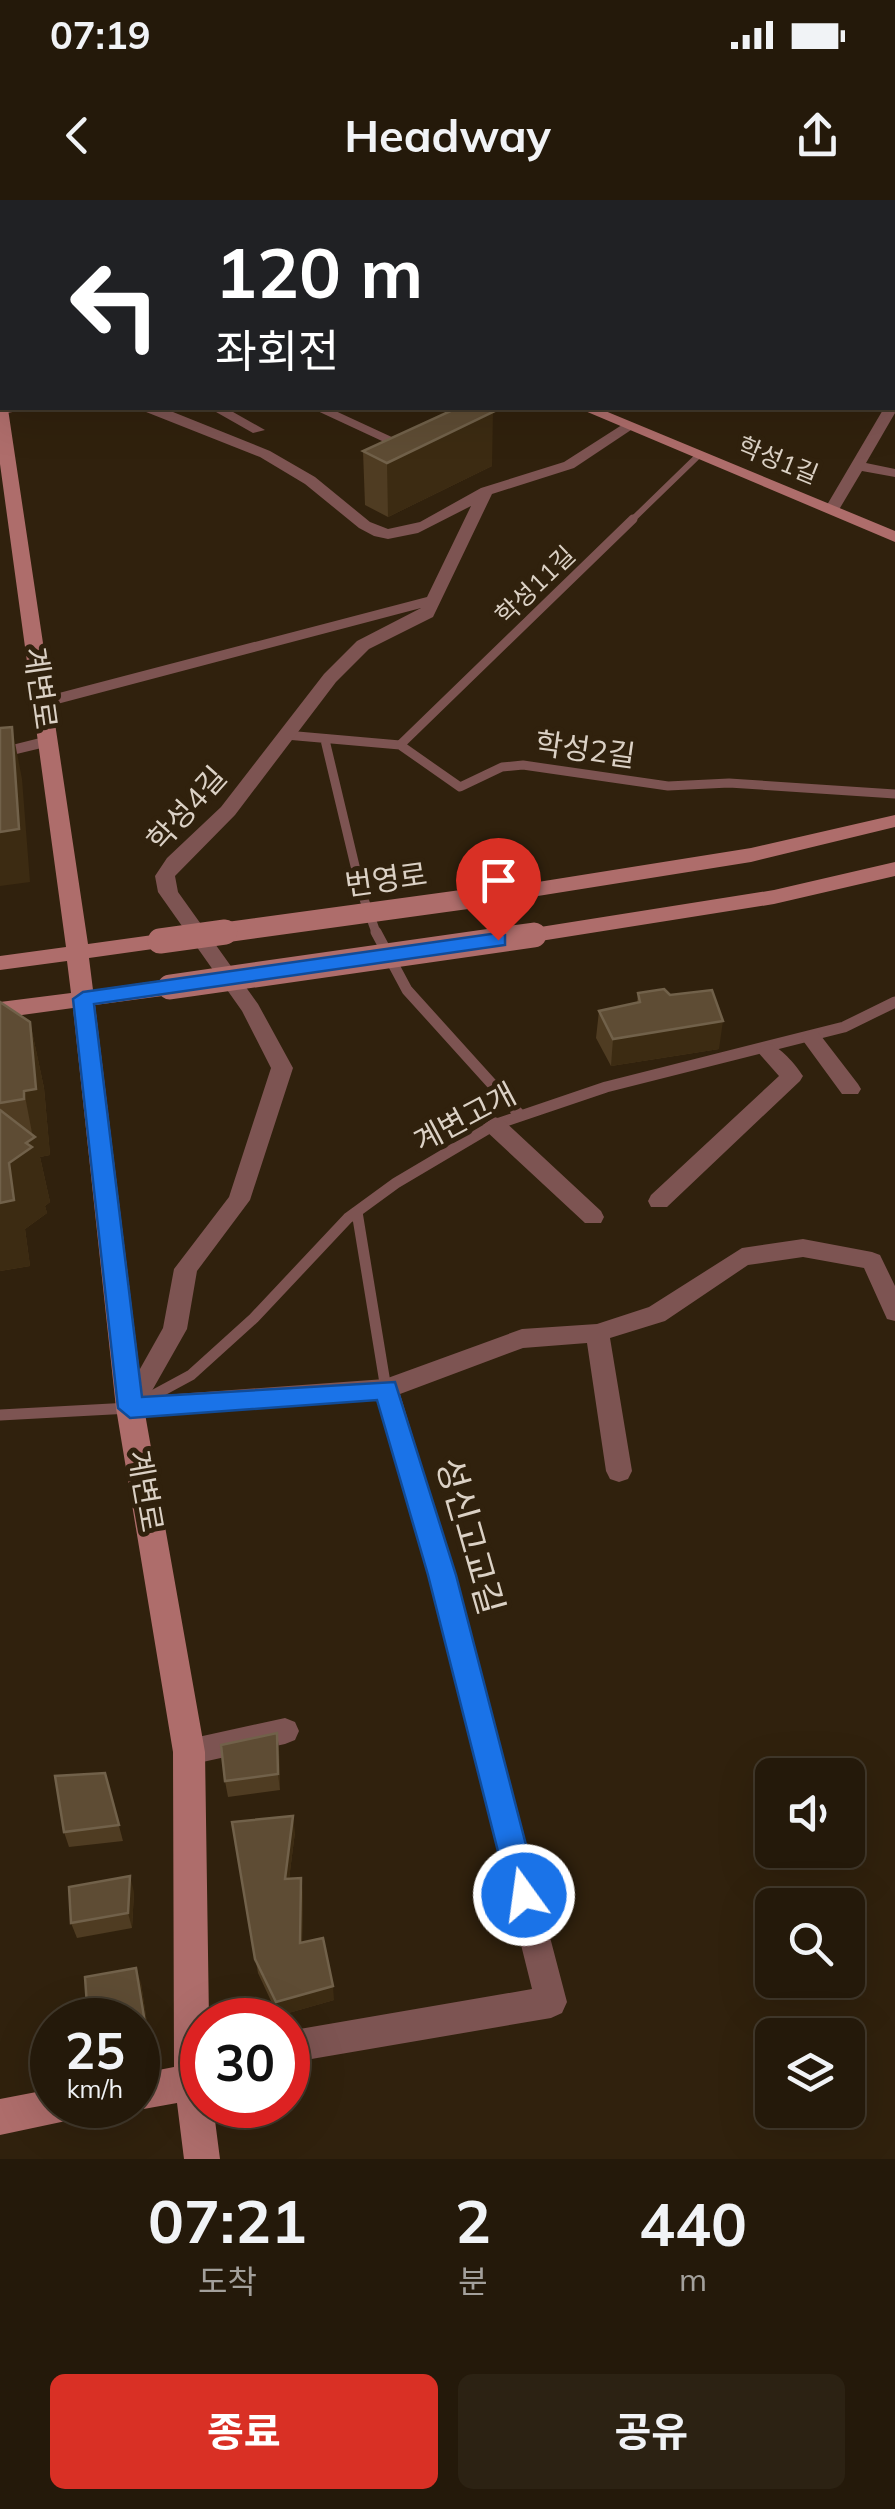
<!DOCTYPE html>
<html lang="ko">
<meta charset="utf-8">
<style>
body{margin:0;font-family:Mulish,"Noto Sans KR",sans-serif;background:#2c2213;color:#f1f3f6;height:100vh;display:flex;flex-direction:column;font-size:38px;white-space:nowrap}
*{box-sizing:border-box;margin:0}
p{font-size:32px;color:#a3a09c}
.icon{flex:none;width:55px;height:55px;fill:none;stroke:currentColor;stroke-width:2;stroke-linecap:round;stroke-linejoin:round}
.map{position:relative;height:1959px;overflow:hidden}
.sheet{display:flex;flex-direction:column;background:#24190a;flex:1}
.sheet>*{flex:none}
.guide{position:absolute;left:0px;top:0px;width:895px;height:210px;box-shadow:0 10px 40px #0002,0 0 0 2px #41382b;background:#202124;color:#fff;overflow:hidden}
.buttons{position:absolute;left:755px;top:1558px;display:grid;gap:20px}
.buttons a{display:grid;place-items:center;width:110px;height:110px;border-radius:15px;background:#24190a;box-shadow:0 10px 40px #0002,0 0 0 2px #41382b;font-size:50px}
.speed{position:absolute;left:30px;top:1798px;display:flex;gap:20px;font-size:50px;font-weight:700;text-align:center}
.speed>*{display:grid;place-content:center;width:130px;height:130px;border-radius:50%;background:#24190a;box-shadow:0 10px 40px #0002,0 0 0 2px #41382b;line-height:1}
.speed small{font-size:25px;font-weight:400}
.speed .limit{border:15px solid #d22;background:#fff;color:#111}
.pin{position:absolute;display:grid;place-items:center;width:85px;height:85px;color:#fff;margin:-102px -42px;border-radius:50% 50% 50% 0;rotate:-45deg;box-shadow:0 0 10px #0007}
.pin .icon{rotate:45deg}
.me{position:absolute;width:110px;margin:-55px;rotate:346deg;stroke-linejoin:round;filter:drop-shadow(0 0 8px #0008)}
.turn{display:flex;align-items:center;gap:35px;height:210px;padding:0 50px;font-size:45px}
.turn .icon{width:130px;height:130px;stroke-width:2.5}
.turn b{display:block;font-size:70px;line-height:85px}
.eta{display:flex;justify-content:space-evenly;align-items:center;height:170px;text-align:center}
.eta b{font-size:60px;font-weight:700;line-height:70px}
.button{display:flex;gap:20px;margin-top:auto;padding:20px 50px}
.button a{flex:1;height:115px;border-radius:15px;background:#d93025;color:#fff;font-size:40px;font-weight:700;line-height:115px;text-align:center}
.button a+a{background:#2c2213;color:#f1f3f6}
.status{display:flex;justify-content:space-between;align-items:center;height:70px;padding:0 50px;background:#24190a;direction:ltr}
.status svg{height:28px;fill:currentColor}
header{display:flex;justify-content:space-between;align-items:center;height:130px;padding:0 50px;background:#24190a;font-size:45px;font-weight:700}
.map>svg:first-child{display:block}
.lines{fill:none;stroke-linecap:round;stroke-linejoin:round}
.lane-far2{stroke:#7d5452;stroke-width:6}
.lane-far1{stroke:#7d5452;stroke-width:9}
.lane{stroke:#7d5452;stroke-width:11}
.street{fill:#7d5452;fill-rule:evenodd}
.secondary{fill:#ae6d6b;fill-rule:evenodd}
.secondary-bridge-far1{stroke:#ae6d6b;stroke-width:20}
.secondary-bridge{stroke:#ae6d6b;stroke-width:25}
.wall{fill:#4f3c22}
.shaded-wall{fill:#3c2b12}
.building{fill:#5e4c34;stroke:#71614a;stroke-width:2.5}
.route{fill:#1a73e8;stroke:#114b97;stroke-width:2.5}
.labels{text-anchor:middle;stroke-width:10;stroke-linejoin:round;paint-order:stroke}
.far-street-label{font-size:25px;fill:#dbd1c5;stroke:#30210d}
.street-label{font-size:30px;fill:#dbd1c5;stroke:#30210d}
.near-street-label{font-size:35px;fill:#dbd1c5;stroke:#30210d}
</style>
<div class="status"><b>07:19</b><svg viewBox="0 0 49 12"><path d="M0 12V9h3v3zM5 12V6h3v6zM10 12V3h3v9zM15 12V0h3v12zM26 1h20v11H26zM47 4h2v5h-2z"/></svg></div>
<header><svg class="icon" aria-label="back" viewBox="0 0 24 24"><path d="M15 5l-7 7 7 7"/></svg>Headway<svg class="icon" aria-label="share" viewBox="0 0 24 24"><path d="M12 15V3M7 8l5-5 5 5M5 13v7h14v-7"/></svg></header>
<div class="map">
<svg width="895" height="1959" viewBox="0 0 895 1959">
<rect width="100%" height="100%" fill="#30210d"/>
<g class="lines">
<path class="lane-far2" d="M631 321 699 255"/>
<path class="lane-far1" d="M286 535 400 545 460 587 502 567 523 565 668 586 729 583 895 594
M325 540 361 691 377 735
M400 545 633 319"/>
<path class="lane" d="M376 732 407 790 520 915
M357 1012 386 1189
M0 1215 130 1208 191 1175 254 1118 348 1018 396 983 494 925 606 887 844 827 895 802"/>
<path class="street" d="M164 0H176L177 2H165Z
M616 0H643L644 2H618Z
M892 37H895V45H892Z
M892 204 895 213 866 263 895 269V277L862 271 837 313H827L824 310 884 208H892Z
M0 207 2 208H29L0 215Z
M136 208H156L173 212 270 251 315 277 370 322 388 329 420 322 481 288 564 262 625 223 637 226 574 268 492 294 433 417 369 449 336 482 235 615 175 676 178 692 258 804 293 868 250 1000 197 1071 187 1129 149 1196 385 1179 522 1129 597 1124 649 1107 742 1048 803 1039 872 1052 880 1055 895 1086V1121L887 1119 864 1068 803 1057 748 1065 665 1121 610 1138 632 1271 628 1279 619 1282 610 1279 606 1271 587 1143 523 1148 400 1194 455 1375 567 1802 562 1813 551 1818 288 1863V1831L532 1789 429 1375 377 1200 130 1218 121 1215 118 1208 163 1128 174 1069 229 997 271 868 242 811 158 692 155 676 167 658 221 607 324 474 357 441 421 408 42 508 33 503 36 499 427 397 471 306 418 333 388 339 374 336 359 328 305 284 260 257Z
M209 208H226L265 230 253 233Z
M311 208H329L422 251 410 254Z
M48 536 54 537V545L0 558V548Z
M811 830 818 832 858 884 861 889 858 894H842L804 842 801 837Z
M767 843C781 847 795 864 803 876L800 881 667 1007H651L648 1001 651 995 779 876 756 850Z
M494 917 502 919 601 1011 604 1017 601 1023H585L486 931 483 925Z
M285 1518 295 1522 299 1531 295 1540 285 1544 189 1565 179 1561 175 1552 179 1543 189 1539Z"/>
<path class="secondary" d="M88 0H115L117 2H90Z
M892 131H895V139H892Z
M0 204 8 209 88 744 160 734 171 741 160 748 89 758 93 790 170 779 181 787 170 795 95 805 144 1208 205 1552 209 1820H202V1905H213L220 1959H184L177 1903 138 1910 126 1905H138V1874L174 1867 173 1552 116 1208 73 808 0 818V802L71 793 67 761 0 770V756L66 747 0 264Z
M578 208H598L895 331V342Z
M895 615V627L751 662 519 699 508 692 519 685 751 648Z
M895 662V676L774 704 534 742 523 735 534 728 774 690Z
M52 1889V1905H85L80 1918 0 1935V1899Z"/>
<path class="secondary-bridge-far1" d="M206 735 519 692"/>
<path class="secondary-bridge" d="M160 741 225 732
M170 787 534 735"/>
</g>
<path class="wall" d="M741 0H895V26L892 25V2H744Z
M363 251 492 266 388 317 365 305Z
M638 793 670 795 719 849 611 866 596 838 599 811 637 803Z
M0 802 30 822 44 888 50 955 40 957 50 1002 45 1006 47 1013 25 1029 30 1066 0 1071Z
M279 1549 280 1590 228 1597 225 1581Z
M105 1573 123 1641 69 1647 64 1632Z
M232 1622 295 1632 289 1679 303 1693 302 1743 334 1800 278 1816 258 1773Z
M134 1692 132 1728 77 1738 71 1723Z
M141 1783 150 1843 138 1846V1820Z"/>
<path class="shaded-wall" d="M873 0H893L892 5V2H872Z
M493 212 492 266 388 317 387 263Z
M12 527 22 579 30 682 0 686V632Z
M723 821 719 849 611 866 613 839Z
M30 822 44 888 50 955 40 957 50 1002 45 1006 47 1013 25 1029 30 1066 0 1071V1003L9 963 26 943 33 938 24 891Z
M277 1533 279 1549 280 1590 278 1574Z
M293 1616 295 1632 287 1695 285 1679Z
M130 1676 134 1692 132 1728 128 1713Z
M301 1678 303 1693 302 1758 300 1743Z
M136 1768 141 1783 150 1843 146 1829Z
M333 1786 334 1800 278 1816 276 1802Z"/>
<path class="building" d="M671 0H710L725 2H668Z
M457 208H482L493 212 387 263 363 251Z
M12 527 19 629 0 632V528Z
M664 789 670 795 712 790 723 821 613 839 599 811 640 802 638 793Z
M0 802 30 822 36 889 24 891V899L0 903Z
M0 910 35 937 26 943 32 947 9 963 14 1000 0 1003Z
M277 1533 278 1574 225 1581 221 1545Z
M105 1573 119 1625 64 1632 55 1576Z
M293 1616 285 1679 301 1678 300 1743 323 1738 333 1786 276 1802 255 1759 232 1622Z
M130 1676 128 1713 71 1723 69 1687Z
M136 1768 146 1829 138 1831V1820H88L85 1777Z"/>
<path class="route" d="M498 733 505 735V745L94 804 142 1197 395 1182 456 1375 539 1695 535 1706 524 1710 513 1706 509 1695 428 1375 377 1200 130 1218 118 1208 73 799 83 792Z"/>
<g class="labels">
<g class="far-street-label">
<text transform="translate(778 260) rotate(22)" y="9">학성1길</text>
<text transform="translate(535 385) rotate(-44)" y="9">학성11길</text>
</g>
<g class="street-label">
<text transform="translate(40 488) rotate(82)" y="10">계변로</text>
<text transform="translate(585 550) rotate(8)" y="10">학성2길</text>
<text transform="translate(187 609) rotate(-48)" y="10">학성4길</text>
<text transform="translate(386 680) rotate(-8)" y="10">번영로</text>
<text transform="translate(465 918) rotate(-28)" y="10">계변고개</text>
<text transform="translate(145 1291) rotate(80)" y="10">계변로</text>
</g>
<g class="near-street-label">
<text transform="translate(470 1336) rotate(74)" y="12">성신고교길</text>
</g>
</g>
</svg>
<div class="buttons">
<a><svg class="icon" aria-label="sound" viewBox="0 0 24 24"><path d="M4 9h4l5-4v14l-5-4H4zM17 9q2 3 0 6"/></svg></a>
<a><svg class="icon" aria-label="search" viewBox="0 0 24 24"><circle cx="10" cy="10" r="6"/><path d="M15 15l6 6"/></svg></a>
<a><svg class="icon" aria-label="layers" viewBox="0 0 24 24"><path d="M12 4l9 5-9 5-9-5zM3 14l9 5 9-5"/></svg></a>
</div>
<div class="speed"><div>25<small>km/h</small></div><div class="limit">30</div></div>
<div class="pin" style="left:498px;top:740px;background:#d93025"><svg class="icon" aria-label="arrive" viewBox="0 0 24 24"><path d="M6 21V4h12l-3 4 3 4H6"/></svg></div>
<svg class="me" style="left:524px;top:1695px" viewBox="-20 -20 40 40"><circle r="17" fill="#1a73e8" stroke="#fff" stroke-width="3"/><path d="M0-11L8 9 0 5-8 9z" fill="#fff"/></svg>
<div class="guide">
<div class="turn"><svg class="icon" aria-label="left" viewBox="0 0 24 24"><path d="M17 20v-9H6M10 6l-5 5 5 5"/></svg><div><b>120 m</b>좌회전</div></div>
</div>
</div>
<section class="sheet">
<div class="eta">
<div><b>07:21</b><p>도착</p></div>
<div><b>2</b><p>분</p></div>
<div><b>440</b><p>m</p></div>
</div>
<div class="button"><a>종료</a><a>공유</a></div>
</section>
